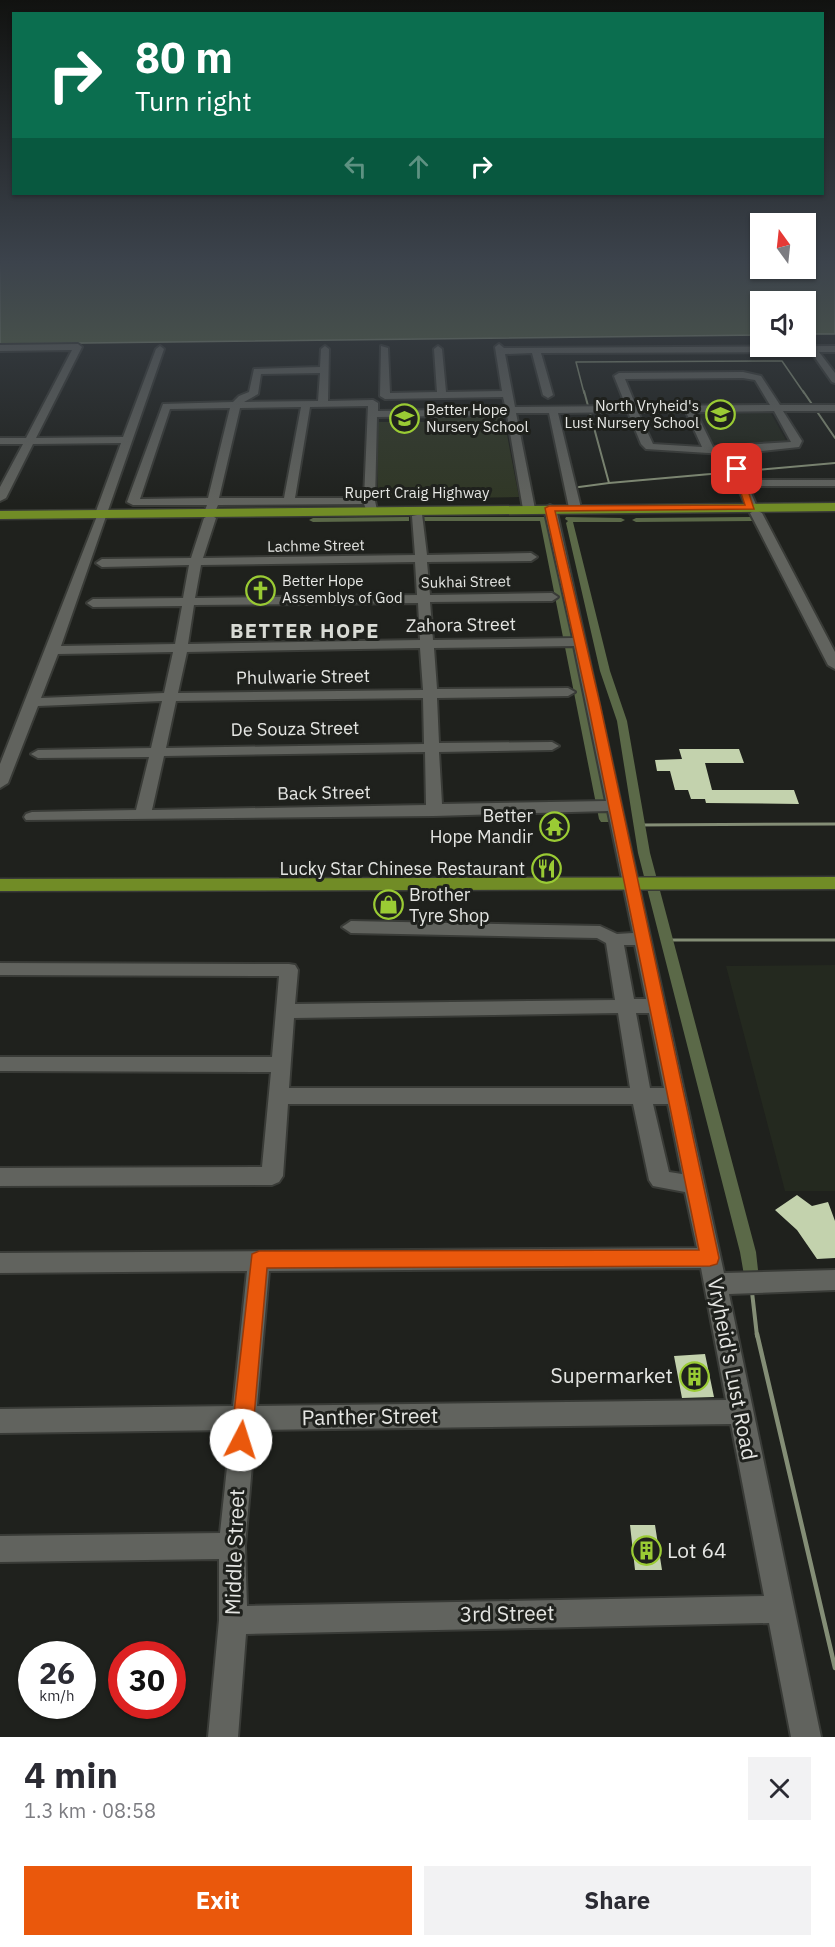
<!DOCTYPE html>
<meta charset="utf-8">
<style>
body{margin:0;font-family:"IBM Plex Sans",sans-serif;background:#f2f2f3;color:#2b2b33;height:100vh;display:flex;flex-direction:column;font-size:22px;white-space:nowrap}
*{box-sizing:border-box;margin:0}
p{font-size:20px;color:#7c7c81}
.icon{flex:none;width:33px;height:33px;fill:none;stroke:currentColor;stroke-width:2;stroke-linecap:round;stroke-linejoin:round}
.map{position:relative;height:1737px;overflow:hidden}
.sheet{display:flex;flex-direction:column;background:#fff;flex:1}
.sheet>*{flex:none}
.guide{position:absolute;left:12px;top:12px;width:812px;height:183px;border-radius:0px;box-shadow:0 2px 4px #0004;background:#0b6e4f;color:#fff;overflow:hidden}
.needle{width:39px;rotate:345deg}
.buttons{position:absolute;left:750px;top:213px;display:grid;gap:12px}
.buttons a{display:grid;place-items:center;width:66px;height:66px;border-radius:0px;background:#fff;box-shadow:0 2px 4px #0004;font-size:30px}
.speed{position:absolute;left:18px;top:1641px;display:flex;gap:12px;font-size:30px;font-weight:700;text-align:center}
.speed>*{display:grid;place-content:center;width:78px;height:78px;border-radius:50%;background:#fff;box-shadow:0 2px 4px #0004;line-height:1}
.speed small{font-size:15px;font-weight:400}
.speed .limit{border:9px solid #d22;background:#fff;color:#111}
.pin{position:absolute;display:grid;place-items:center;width:51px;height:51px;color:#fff;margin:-26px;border-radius:12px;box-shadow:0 3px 9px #0006}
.me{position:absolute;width:66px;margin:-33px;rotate:5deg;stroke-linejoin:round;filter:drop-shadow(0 0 4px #0008)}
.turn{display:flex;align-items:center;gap:21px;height:126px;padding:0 24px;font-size:27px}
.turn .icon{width:78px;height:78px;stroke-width:2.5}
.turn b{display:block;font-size:42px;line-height:51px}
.lanes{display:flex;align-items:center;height:57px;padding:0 24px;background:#0003;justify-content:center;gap:30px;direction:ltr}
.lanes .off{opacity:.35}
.round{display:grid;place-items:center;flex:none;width:63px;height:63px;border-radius:0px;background:#f2f2f3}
.head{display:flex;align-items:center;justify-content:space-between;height:102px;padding:0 24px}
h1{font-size:36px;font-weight:800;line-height:45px}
.cta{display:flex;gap:12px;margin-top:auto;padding:12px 24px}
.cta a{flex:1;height:69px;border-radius:0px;background:#ea580c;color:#fff;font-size:24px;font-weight:800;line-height:69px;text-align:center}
.cta a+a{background:#f2f2f3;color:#2b2b33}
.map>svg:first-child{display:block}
.built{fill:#24291f}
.green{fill:#303725}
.water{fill:#5b6948;stroke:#848e76;stroke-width:1.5}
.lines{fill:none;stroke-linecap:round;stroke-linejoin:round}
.stream-far4{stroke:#848e76;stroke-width:1.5}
.stream-far3{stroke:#848e76;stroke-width:2}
.stream-far2{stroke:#848e76;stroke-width:3}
.stream-far1{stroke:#848e76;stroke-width:4}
.stream{stroke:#848e76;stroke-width:4.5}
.canal{fill:#5b6948;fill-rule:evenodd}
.building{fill:#c3d2ad}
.minor-casing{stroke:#393b37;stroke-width:4}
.major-casing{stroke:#393b37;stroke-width:3}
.minor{fill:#61635e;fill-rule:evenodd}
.major{fill:#718c26;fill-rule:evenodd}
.route{fill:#ea580c;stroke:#983908;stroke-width:1.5}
.labels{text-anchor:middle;stroke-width:6;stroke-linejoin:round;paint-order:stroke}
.far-poi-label{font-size:15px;fill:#e5e6e3;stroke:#1f211d;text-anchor:start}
.far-street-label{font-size:15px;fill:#e5e6e3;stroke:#1f211d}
.street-label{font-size:18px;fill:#e5e6e3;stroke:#1f211d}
.poi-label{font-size:18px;fill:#e5e6e3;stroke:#1f211d;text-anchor:end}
.far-district-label{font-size:20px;font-weight:bold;letter-spacing:1.5px;fill:#d9dbd5;stroke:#1f211d}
.near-street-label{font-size:21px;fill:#e5e6e3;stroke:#1f211d}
.near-poi-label{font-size:21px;fill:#e5e6e3;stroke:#1f211d;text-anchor:end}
</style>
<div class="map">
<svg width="835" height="1737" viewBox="0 0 835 1737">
<rect width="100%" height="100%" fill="#1f211d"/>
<path class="built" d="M694 410H769L787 442 710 443Z
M835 965V1191H785L726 966Z"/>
<path class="green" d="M503 414 519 497 378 499 377 422H434L433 415Z"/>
<path class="water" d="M0 262H760V268H806V262H835V334H806V302H760V335L0 344Z"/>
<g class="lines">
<path class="stream-far4" d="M584 393 576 362 782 361 804 393"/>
<path class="stream-far3" d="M584 391 609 483 835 463
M803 391 835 438
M579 487 609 483"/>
<path class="stream-far2" d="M640 825 835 824
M667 940H835"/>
<path class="stream-far1" d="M752 1292 757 1336"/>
<path class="stream" d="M757 1334 835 1668"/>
<path class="canal" d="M406 517H409V521L313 522 309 520 313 518Z
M421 517H544L548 519 611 819 609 822H601L599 819 540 521H421Z
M566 517 621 518 625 520 621 522H573L610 671 627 721 650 853 756 1252 758 1270 756 1275 750 1277 744 1275 740 1252 638 853 617 721 600 671 566 523 568 521 565 519Z
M750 517H753V521L636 522 632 520 636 518Z"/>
</g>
<path class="building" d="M679 749H739L744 763H705L712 790H794L799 804 706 803 705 799H691L688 790H675L670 771H657L655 760 682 759Z
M556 818 566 823V829L559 834 543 830 541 822Z
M797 1195 812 1206 828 1202 835 1221V1258L817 1259 797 1230 775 1210Z
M705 1354 714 1397 682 1398 674 1356Z
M630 1525H655L662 1570H635Z"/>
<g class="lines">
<defs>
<path id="minor" d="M78 344 82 347 36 438 123 437 156 349 160 346 164 349 61 646 175 644 182 606 93 607 87 603 93 599 183 598 189 565 102 567 96 563 102 559 191 558 204 518 210 515 216 518 203 558 415 555 412 516 422 514 427 555 531 553 537 557 531 561 427 562 430 595 552 593 558 597 552 601 430 602 433 640 573 638 544 508 550 505 556 508 724 1273 835 1270V1290L729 1294 821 1737H791L769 1623 246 1634 238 1737H208L219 1620V1559L0 1562V1536L220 1533 231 1430 0 1433V1409L233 1406 247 1271 0 1273V1253L697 1248 685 1192 653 1186 649 1180 633 1104H288L283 1176 279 1182 272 1185 0 1186V1168L262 1167 271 1072 0 1071V1057H272L279 976 0 975V963L289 964 295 965 298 970 295 1004 615 1000 606 943 597 938 351 933 342 927 351 921 600 926 617 934 633 933 608 811 434 816 26 820 24 817 26 814 32 812 136 810 149 757 38 758 31 754 38 750 151 748 162 701 38 706 8 783 0 788V764L97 516 95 514 121 443 33 444 6 498 0 501V487L23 444H0V438H26L72 350 0 351V345ZM415 562 417 595 195 598 201 565ZM418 603 420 640 188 644 194 605ZM574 646 606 801 442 804 439 752 552 750 559 746 552 742 439 743 437 698 568 696 575 692 568 688 437 689 434 648ZM420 648 423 690 178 693 187 652ZM173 652 164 693 41 698 58 654ZM423 698 424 744 166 748 176 701ZM425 752 426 805 152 810 164 756ZM624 945H635L646 999H634ZM618 1013 630 1088H289L294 1018ZM636 1013H649L664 1088H650ZM653 1104H668L682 1174 669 1172ZM701 1268 726 1400 257 1406 269 1271ZM731 1424 764 1596 247 1606 245 1546 255 1430Z
M499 344 504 348 835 346V352H819L835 373V383L832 382 811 352 541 353 553 395 548 398 543 395 532 353 505 354 515 407 626 406 614 376 619 373 743 372 761 376 780 405H835V411H783L802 441 799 447 734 454 745 480H835V486H748L757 507 747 509 724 454 646 449 641 444 628 412 558 413 581 508 575 511 569 508 549 413H516L535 509 529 512 523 509 507 415 377 417 375 501 377 510 371 513 367 512 364 504 218 505 215 512 211 513 205 510 207 505H133L127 502 163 404 233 402 239 396 249 392 254 369 320 367 321 349 325 346 329 349 328 401 373 400 378 403V411L506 409 503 397 385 399 380 396 381 346 388 348 390 393 437 392 434 349 438 346 442 349 446 392 502 391 495 347ZM320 373 318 401 244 402 258 394 261 374ZM743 378 755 380 770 405 636 406 625 379ZM368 406 364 498H295L310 407ZM301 407 284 498H219L240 408ZM230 408 208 498 140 499 170 409ZM774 411 791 442 713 447 696 412ZM638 412H686L702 447 653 444Z
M756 510 762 513 835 652V669L828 665 750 513Z"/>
<path id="major" d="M835 503V511L0 519V511Z
M835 877V889L0 891V879Z"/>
</defs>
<use href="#minor" class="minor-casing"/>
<use href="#major" class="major-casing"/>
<use href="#minor" class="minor"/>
<use href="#major" class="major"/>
</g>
<linearGradient id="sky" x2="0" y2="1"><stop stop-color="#111210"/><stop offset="0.52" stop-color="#3c434c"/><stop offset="1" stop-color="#3c434c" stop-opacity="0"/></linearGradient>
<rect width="835" height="505" fill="url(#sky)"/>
<path class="route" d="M737 467 741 469 754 509 555 511 600 704 719 1258 717 1264 710 1266 267 1268 252 1440 248 1447 241 1450 234 1447 231 1440 252 1254 259 1251 699 1250 588 704 545 508 549 506 745 505 733 469Z"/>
<defs>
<symbol id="school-ring" viewBox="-11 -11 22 22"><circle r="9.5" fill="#1f211d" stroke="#9acb34" stroke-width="1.5"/><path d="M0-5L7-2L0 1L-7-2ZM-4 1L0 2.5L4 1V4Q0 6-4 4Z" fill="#9acb34"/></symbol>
<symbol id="church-ring" viewBox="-11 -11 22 22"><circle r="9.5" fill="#1f211d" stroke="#9acb34" stroke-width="1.5"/><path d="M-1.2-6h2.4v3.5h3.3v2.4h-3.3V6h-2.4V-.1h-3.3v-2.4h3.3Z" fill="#9acb34"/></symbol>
<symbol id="temple-ring" viewBox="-11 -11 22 22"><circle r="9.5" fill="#1f211d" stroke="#9acb34" stroke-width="1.5"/><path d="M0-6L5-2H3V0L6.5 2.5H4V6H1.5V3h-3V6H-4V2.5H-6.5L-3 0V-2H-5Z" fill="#9acb34"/></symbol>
<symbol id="restaurant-ring" viewBox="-11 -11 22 22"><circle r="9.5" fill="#1f211d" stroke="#9acb34" stroke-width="1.5"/><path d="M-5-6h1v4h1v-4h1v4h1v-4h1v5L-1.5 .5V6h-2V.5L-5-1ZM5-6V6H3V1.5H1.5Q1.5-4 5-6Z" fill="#9acb34"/></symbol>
<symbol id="shop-ring" viewBox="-11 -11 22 22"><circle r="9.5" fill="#1f211d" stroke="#9acb34" stroke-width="1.5"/><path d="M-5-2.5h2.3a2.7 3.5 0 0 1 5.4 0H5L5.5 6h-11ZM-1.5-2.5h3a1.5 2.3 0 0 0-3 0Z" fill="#9acb34"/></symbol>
<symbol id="building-ring" viewBox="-11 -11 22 22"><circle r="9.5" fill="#1f211d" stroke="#9acb34" stroke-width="1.5"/><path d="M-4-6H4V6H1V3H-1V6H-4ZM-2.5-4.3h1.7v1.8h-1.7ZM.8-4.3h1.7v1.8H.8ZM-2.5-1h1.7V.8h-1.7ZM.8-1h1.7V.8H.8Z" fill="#9acb34"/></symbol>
</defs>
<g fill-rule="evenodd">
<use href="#school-ring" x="704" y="398" width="33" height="33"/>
<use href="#school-ring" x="388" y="402" width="33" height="33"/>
<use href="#church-ring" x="244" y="574" width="33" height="33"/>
<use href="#temple-ring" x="538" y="810" width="33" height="33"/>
<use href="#restaurant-ring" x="530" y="852" width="33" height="33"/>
<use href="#shop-ring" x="372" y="888" width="33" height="33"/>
<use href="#building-ring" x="678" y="1360" width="33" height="33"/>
<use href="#building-ring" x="630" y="1534" width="33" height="33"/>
</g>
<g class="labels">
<g class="far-poi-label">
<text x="699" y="411" text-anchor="end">North Vryheid's<tspan x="699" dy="17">Lust Nursery School</tspan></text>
<text x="426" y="415">Better Hope<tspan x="426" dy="17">Nursery School</tspan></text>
<text x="282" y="586">Better Hope<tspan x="282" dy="17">Assemblys of God</tspan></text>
</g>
<g class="far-street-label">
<text x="417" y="498">Rupert Craig Highway</text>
<text transform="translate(316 546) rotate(-1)" y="5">Lachme Street</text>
<text transform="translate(466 582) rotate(-1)" y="5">Sukhai Street</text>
</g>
<g class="street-label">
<text transform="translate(461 625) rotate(-1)" y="6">Zahora Street</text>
<text transform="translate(303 677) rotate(-1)" y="6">Phulwarie Street</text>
<text transform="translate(295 729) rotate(-1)" y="6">De Souza Street</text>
<text transform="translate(324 793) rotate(-1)" y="6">Back Street</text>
</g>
<g class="poi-label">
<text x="533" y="822">Better<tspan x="533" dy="21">Hope Mandir</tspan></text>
<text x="525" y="875">Lucky Star Chinese Restaurant</text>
<text x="409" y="901" text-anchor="start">Brother<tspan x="409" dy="21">Tyre Shop</tspan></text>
</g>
<g class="far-district-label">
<text x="305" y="638">BETTER HOPE</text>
</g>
<g class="near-street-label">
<text transform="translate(732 1369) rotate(79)" y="7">Vryheid's Lust Road</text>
<text transform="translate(370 1417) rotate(-1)" y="7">Panther Street</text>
<text transform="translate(235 1552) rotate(-88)" y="7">Middle Street</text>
<text transform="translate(507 1614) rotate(-1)" y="7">3rd Street</text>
</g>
<g class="near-poi-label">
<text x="673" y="1383">Supermarket</text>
<text x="667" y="1558" text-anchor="start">Lot 64</text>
</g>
</g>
</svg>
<div class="buttons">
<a><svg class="needle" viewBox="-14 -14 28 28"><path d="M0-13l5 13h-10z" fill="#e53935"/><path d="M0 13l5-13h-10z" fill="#7c7c81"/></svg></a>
<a><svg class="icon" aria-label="sound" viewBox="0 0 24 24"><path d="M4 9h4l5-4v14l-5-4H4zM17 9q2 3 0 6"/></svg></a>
</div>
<div class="speed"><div>26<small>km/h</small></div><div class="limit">30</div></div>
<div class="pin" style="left:737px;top:469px;background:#d93025"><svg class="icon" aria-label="arrive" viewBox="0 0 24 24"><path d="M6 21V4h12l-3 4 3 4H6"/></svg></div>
<svg class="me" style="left:241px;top:1440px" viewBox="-20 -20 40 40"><circle r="19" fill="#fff"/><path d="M0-13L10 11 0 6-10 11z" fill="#ea580c"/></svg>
<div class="guide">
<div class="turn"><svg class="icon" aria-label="right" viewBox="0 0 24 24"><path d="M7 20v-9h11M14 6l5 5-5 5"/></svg><div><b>80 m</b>Turn right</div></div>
<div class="lanes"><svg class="icon off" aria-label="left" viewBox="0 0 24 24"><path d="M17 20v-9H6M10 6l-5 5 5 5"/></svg><svg class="icon off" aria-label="ahead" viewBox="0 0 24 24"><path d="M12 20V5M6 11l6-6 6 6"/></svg><svg class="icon" aria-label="right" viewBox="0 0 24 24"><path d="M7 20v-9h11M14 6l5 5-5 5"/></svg></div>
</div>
</div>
<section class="sheet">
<div class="head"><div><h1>4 min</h1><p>1.3 km · 08:58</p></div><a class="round"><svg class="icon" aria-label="close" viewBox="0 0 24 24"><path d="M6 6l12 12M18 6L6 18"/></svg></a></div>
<div class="cta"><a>Exit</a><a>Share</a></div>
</section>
